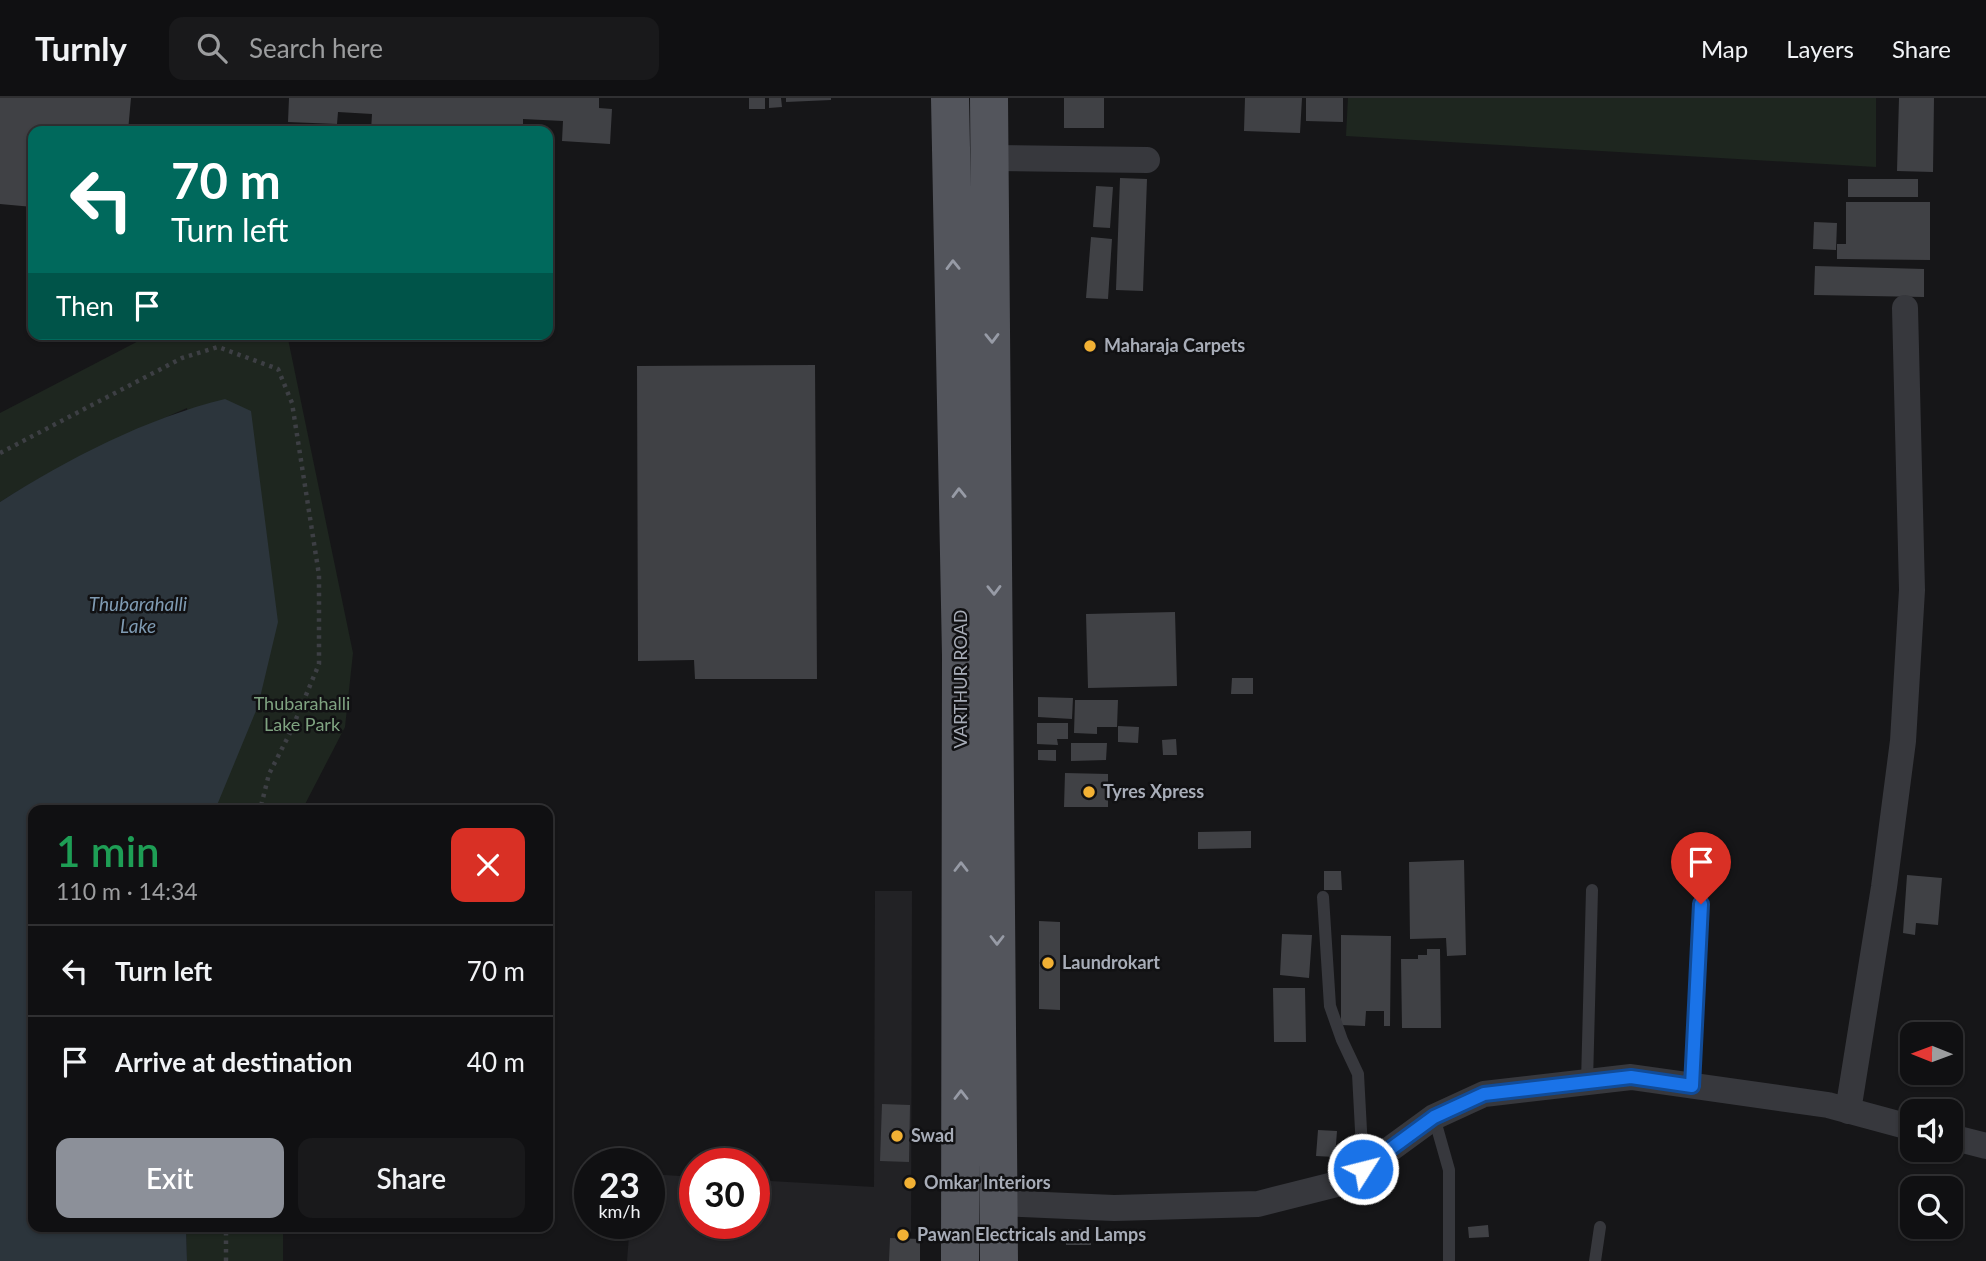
<!DOCTYPE html>
<meta charset="utf-8">
<style>
body{margin:0;font-family:Lato,sans-serif;background:#19191b;color:#f1f3f6;height:100vh;display:flex;flex-direction:column;font-size:26px;white-space:nowrap}
*{box-sizing:border-box;margin:0}
p{font-size:23px;color:#9c9d9f}
.icon{flex:none;width:38px;height:38px;fill:none;stroke:currentColor;stroke-width:2;stroke-linecap:round;stroke-linejoin:round}
.map{position:relative;flex:1;overflow:hidden}
.side{position:absolute;left:28px;top:707px;width:525px;height:427px;display:flex;flex-direction:column;background:#101012;border-radius:14px;box-shadow:0 2px 5px #0004,0 0 0 2px #303032}
.side>*{flex:none}
.banner{position:absolute;left:28px;top:28px;width:525px;height:214px;border-radius:14px;box-shadow:0 2px 5px #0004,0 0 0 2px #303032;background:#00695c;color:#fff;overflow:hidden}
.needle{width:46px;rotate:271deg}
.tools{position:absolute;left:1900px;top:924px;display:grid;gap:14px}
.tools a{display:grid;place-items:center;width:63px;height:63px;border-radius:14px;background:#101012;box-shadow:0 2px 5px #0004,0 0 0 2px #303032;font-size:35px}
.speed{position:absolute;left:574px;top:1050px;display:flex;gap:14px;font-size:35px;font-weight:700;text-align:center}
.speed>*{display:grid;place-content:center;width:91px;height:91px;border-radius:50%;background:#101012;box-shadow:0 2px 5px #0004,0 0 0 2px #303032;line-height:1}
.speed small{font-size:18px;font-weight:400}
.speed .limit{border:10px solid #d22;background:#fff;color:#111}
.pin{position:absolute;display:grid;place-items:center;width:60px;height:60px;color:#fff;margin:-72px -30px;border-radius:50% 50% 50% 0;rotate:-45deg;box-shadow:0 0 7px #0007}
.pin .icon{rotate:45deg}
.me{position:absolute;width:77px;margin:-38px;rotate:54deg;stroke-linejoin:round;filter:drop-shadow(0 0 5px #0008)}
.turn{display:flex;align-items:center;gap:24px;height:147px;padding:0 28px;font-size:32px}
.turn .icon{width:91px;height:91px;stroke-width:2.5}
.turn b{display:block;font-size:49px;line-height:60px}
.then{display:flex;align-items:center;height:66px;padding:0 28px;background:#0003;gap:14px;font-size:26px}
.round{display:grid;place-items:center;flex:none;width:74px;height:74px;border-radius:14px;background:#19191b}
.headline{display:flex;align-items:center;justify-content:space-between;height:119px;padding:0 28px}
h1{font-size:42px;font-weight:600;line-height:52px;color:#1e9e55}
.action{display:flex;gap:14px;margin-top:auto;padding:14px 28px}
.action a{flex:1;height:80px;border-radius:14px;background:#8c9099;color:#fff;font-size:28px;font-weight:600;line-height:80px;text-align:center}
.action a+a{background:#19191b;color:#f1f3f6}
ul{padding:0;list-style:none}
li{display:flex;align-items:center;gap:21px;height:91px;padding:0 28px;border-top:2px solid #303032}
li div{flex:1}
li b{display:block;font-size:26px}
li em{font-style:normal}
header{display:flex;align-items:center;gap:42px;box-sizing:border-box;height:98px;padding:0 35px;background:#101012;border-bottom:2px solid #303032}
header strong{font-size:33px}
nav{display:flex;gap:38px;margin-inline-start:auto;font-size:24px}
.search{width:490px;height:63px;background:#19191b;display:flex;align-items:center;gap:18px;box-sizing:border-box;padding:0 24px;border-radius:14px;color:#9c9d9f;font-size:26px}
.map>svg:first-child{display:block}
.built{fill:#222225}
.green{fill:#1e261f}
.water{fill:#2c353c}
.building{fill:#404145}
.lines{fill:none;stroke-linecap:round;stroke-linejoin:round}
.path{stroke:#3d3f44;stroke-width:4.5;stroke-dasharray:3.5 5;stroke-linecap:butt}
.service{stroke:#37383d;stroke-width:12}
.minor{stroke:#37383d;stroke-width:26}
.primary{stroke:#53555c;stroke-width:38}
.oneway{stroke:#979ba6}
.route-casing{stroke:#114b97;stroke-width:18}
.route{stroke:#1a73e8;stroke-width:12}
.poi-dot{fill:#f2b134;stroke:#111113;stroke-width:2.5}
.labels{text-anchor:middle;stroke-width:5;stroke-linejoin:round;paint-order:stroke}
.poi-label{font-size:18px;font-weight:bold;fill:#a8adb8;stroke:#111113;text-anchor:start}
.street-label{font-size:18px;fill:#a8adb8;stroke:#111113}
.park-label{font-size:18px;fill:#7fa381;stroke:#111113}
.water-label{font-size:19px;font-style:italic;fill:#7f9bb3;stroke:#111113}
</style>
<header>
<strong>Turnly</strong>
<div class="search"><svg class="icon" aria-label="search" viewBox="0 0 24 24"><circle cx="10" cy="10" r="6"/><path d="M15 15l6 6"/></svg>Search here</div>
<nav><a>Map</a><a>Layers</a><a>Share</a></nav>
</header>
<div class="map">
<svg width="1986" height="1163" viewBox="0 0 1986 1163">
<rect width="100%" height="100%" fill="#161618"/>
<path class="built" d="M875 793H912L911 1163H627L630 1125H649V1076L695 1079V1125H754V1082L874 1089Z"/>
<path class="green" d="M1348 0H1876V69L1346 38Z
M152 236H287L353 555 345 629 302 712H215L187 310C123 338 59 366 0 404V315Z
M186 1129H283V1163H187Z"/>
<path class="water" d="M225 301 251 313 278 524 258 608 215 712H33V1129H186L187 1163H0V404C67 361 147 320 225 301Z"/>
<path class="building" d="M0 0H131L128 33H33V109L0 106Z
M289 0H599V10L612 11 610 46 562 43 563 23 523 21V33H371L372 16 338 14 337 26 288 24Z
M749 0H765V11H749Z
M769 0H781L782 9 769 10Z
M786 0H831V2L786 4Z
M1064 0H1104V30H1064Z
M1245 0H1302L1300 35 1244 33Z
M1306 0H1343V24L1306 23Z
M1899 0H1934L1933 74 1897 73Z
M1120 80 1147 81 1143 193 1116 192Z
M1848 81H1918V99H1848Z
M1096 88 1113 89 1110 130 1093 129Z
M1846 104H1930V162L1837 161V146H1846Z
M1814 124 1837 125 1836 152 1813 151Z
M1091 139 1112 141 1108 201 1086 200Z
M1815 168 1924 171V199L1814 197Z
M815 267 817 581H695L694 562 638 563 637 268Z
M1175 514 1177 588 1088 590 1086 516Z
M1232 580H1253V596H1231Z
M1038 599 1073 600 1072 621 1038 619Z
M1075 602H1118L1117 629H1097V636L1074 635Z
M1037 625H1068V641H1057L1058 647 1037 646Z
M1118 628 1139 629 1138 645 1118 644Z
M1176 641 1177 657H1163L1162 642Z
M1071 645H1107L1106 662 1071 663Z
M1038 652H1056V663L1038 662Z
M1065 675 1108 676V709H1064Z
M1251 733V750L1198 751V734Z
M1464 762 1466 857 1447 858 1446 840 1410 841 1409 764Z
M1324 773H1341L1342 792H1324Z
M1907 777 1942 780 1938 827 1916 825 1915 837 1903 835Z
M1039 823 1060 824V912L1039 911Z
M1282 836 1312 837 1309 880 1280 877Z
M1341 837 1391 838 1390 928H1384V913H1366L1365 928 1341 927Z
M1427 851H1440L1441 930H1402L1401 861H1418V857H1427Z
M1273 890H1305L1306 944H1274Z
M882 1006 910 1007 909 1064 880 1063Z
M1318 1032 1337 1033 1335 1059 1316 1058Z
M1488 1127 1489 1139 1469 1140 1468 1129Z
M1066 1131H1090L1091 1147H1066Z
M890 1140 920 1141V1163H889Z"/>
<g class="lines">
<path class="path" d="M0 355 182 260 218 249 278 271 292 305 319 477V566L291 633 269 676 260 712
M226 1163V1129"/>
<path class="service" d="M1323 799 1330 908 1342 942 1358 976 1363 1070
M1587 984 1592 792
M1692 988 1701 806
M1434 1019 1449 1072V1163
M1595 1163 1600 1129"/>
<path class="minor" d="M990 60 1147 62
M1848 1013 1884 789 1903 643 1912 492 1905 210
M1951 1039 1986 1048
M998 1105 1114 1110 1258 1106 1345 1084 1434 1019 1484 996 1631 979 1828 1007 1913 1030"/>
<path class="primary" d="M950 0 961 557 960 1163
M989 0 999 1163"/>
</g>
<defs><path id="oneway-chevron" d="M-2-3.5L2.5 0L-2 3.5" fill="none" stroke-width="1.6" stroke-linecap="round" stroke-linejoin="round" transform="scale(1.75)"/></defs>
<g class="oneway">
<use href="#oneway-chevron" transform="translate(953 167) rotate(-91)"/>
<use href="#oneway-chevron" transform="translate(992 240) rotate(89)"/>
<use href="#oneway-chevron" transform="translate(959 395) rotate(-91)"/>
<use href="#oneway-chevron" transform="translate(994 492) rotate(89)"/>
<use href="#oneway-chevron" transform="translate(961 769) rotate(-90)"/>
<use href="#oneway-chevron" transform="translate(997 842) rotate(90)"/>
<use href="#oneway-chevron" transform="translate(961 997) rotate(-90)"/>
</g>
<g class="lines">
<defs>
<path id="route" d="M1363 1071 1434 1019 1484 996 1631 979 1692 988 1701 806"/>
</defs>
<use href="#route" class="route-casing"/>
<use href="#route" class="route"/>
</g>
<g class="poi-dot">
<circle cx="1090" cy="248" r="7"/>
<circle cx="1089" cy="694" r="7"/>
<circle cx="1048" cy="865" r="7"/>
<circle cx="897" cy="1038" r="7"/>
<circle cx="910" cy="1085" r="7"/>
<circle cx="903" cy="1137" r="7"/>
</g>
<g class="labels">
<g class="poi-label">
<text x="1104" y="254">Maharaja Carpets</text>
<text x="1103" y="700">Tyres Xpress</text>
<text x="1062" y="871">Laundrokart</text>
<text x="911" y="1044">Swad</text>
<text x="924" y="1091">Omkar Interiors</text>
<text x="917" y="1143">Pawan Electricals and Lamps</text>
</g>
<g class="street-label">
<text transform="translate(961 581) rotate(-90)" y="6">VARTHUR ROAD</text>
</g>
<g class="park-label">
<text x="302" y="612">Thubarahalli<tspan x="302" dy="21">Lake Park</tspan></text>
</g>
<g class="water-label">
<text x="138" y="513">Thubarahalli<tspan x="138" dy="22">Lake</tspan></text>
</g>
</g>
</svg>
<div class="tools">
<a><svg class="needle" viewBox="-14 -14 28 28"><path d="M0-13l5 13h-10z" fill="#e53935"/><path d="M0 13l5-13h-10z" fill="#9c9d9f"/></svg></a>
<a><svg class="icon" aria-label="sound" viewBox="0 0 24 24"><path d="M4 9h4l5-4v14l-5-4H4zM17 9q2 3 0 6"/></svg></a>
<a><svg class="icon" aria-label="search" viewBox="0 0 24 24"><circle cx="10" cy="10" r="6"/><path d="M15 15l6 6"/></svg></a>
</div>
<div class="speed"><div>23<small>km/h</small></div><div class="limit">30</div></div>
<div class="pin" style="left:1701px;top:806px;background:#d93025"><svg class="icon" aria-label="arrive" viewBox="0 0 24 24"><path d="M6 21V4h12l-3 4 3 4H6"/></svg></div>
<svg class="me" style="left:1363px;top:1071px" viewBox="-20 -20 40 40"><circle r="17" fill="#1a73e8" stroke="#fff" stroke-width="3"/><path d="M0-11L8 9 0 5-8 9z" fill="#fff"/></svg>
<div class="banner">
<div class="turn"><svg class="icon" aria-label="left" viewBox="0 0 24 24"><path d="M17 20v-9H6M10 6l-5 5 5 5"/></svg><div><b>70 m</b>Turn left</div></div>
<div class="then">Then<svg class="icon" aria-label="arrive" viewBox="0 0 24 24"><path d="M6 21V4h12l-3 4 3 4H6"/></svg></div>
</div>
<section class="side">
<div class="headline"><div><h1>1 min</h1><p>110 m · 14:34</p></div><a class="round" style="background:#d93025;color:#fff"><svg class="icon" aria-label="close" viewBox="0 0 24 24"><path d="M6 6l12 12M18 6L6 18"/></svg></a></div>
<ul>
<li><svg class="icon" aria-label="left" viewBox="0 0 24 24"><path d="M17 20v-9H6M10 6l-5 5 5 5"/></svg><div><b>Turn left</b></div><em>70 m</em></li>
<li><svg class="icon" aria-label="arrive" viewBox="0 0 24 24"><path d="M6 21V4h12l-3 4 3 4H6"/></svg><div><b>Arrive at destination</b></div><em>40 m</em></li>
</ul>
<div class="action"><a>Exit</a><a>Share</a></div>
</section>
</div>
